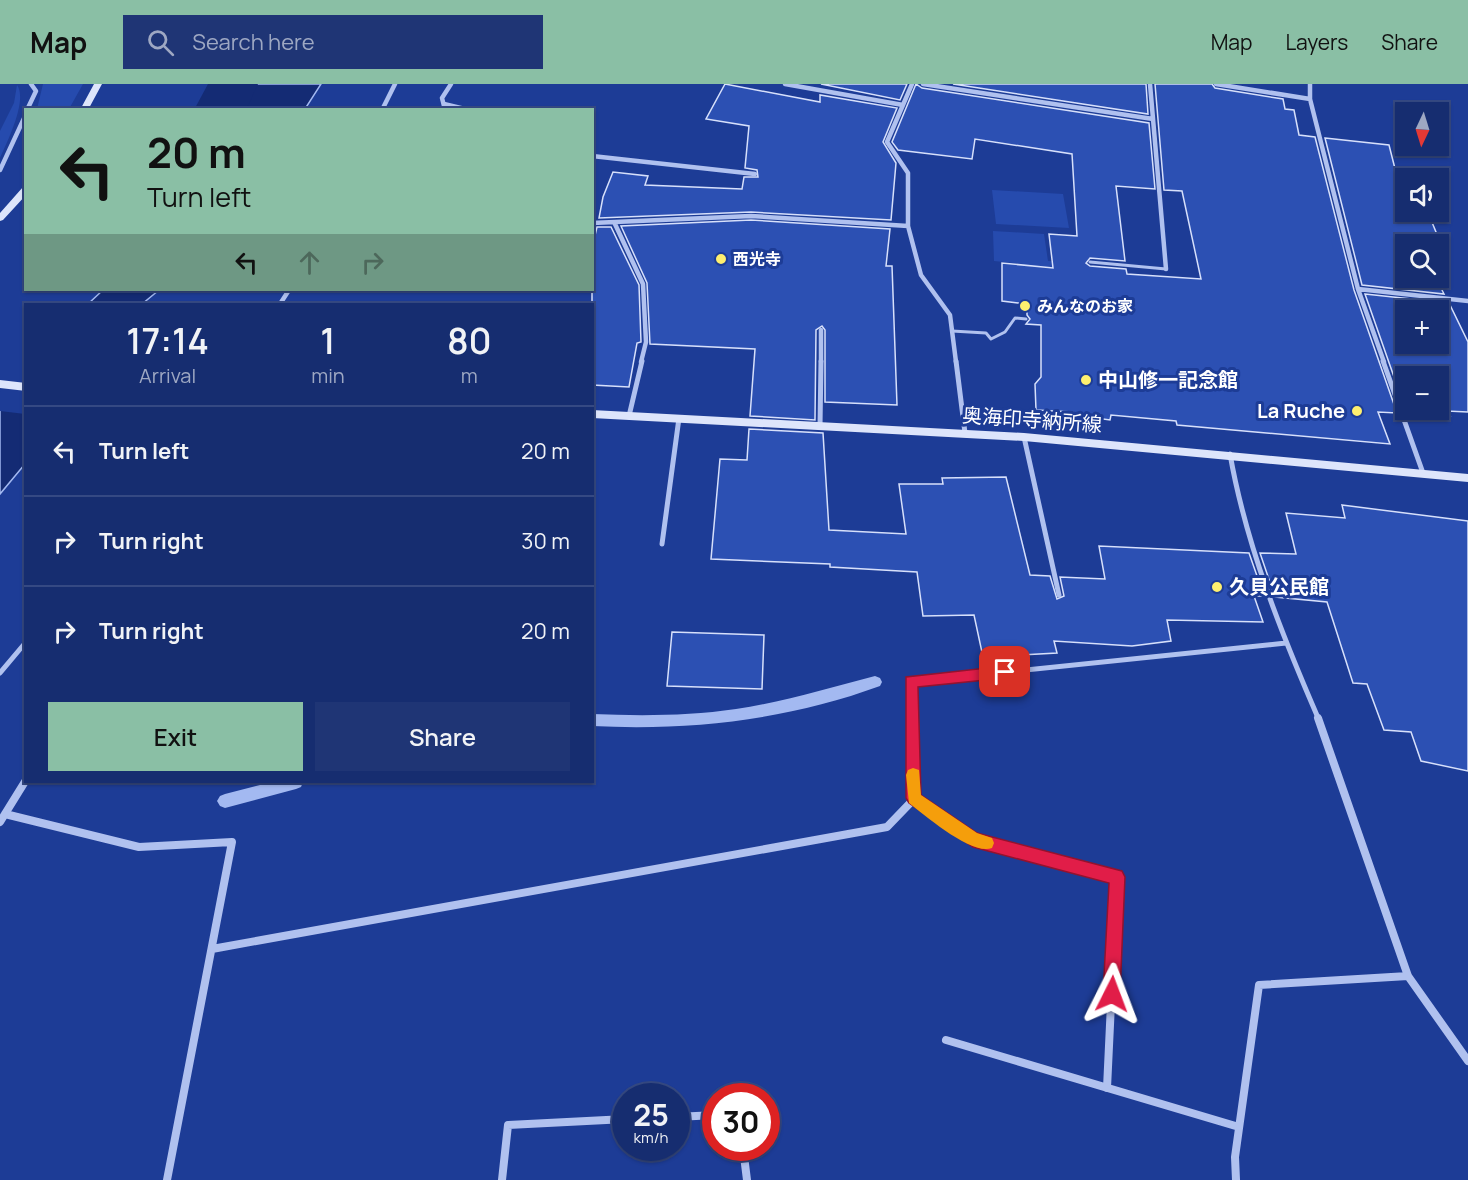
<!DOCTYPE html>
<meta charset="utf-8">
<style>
body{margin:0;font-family:Manrope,"Noto Sans JP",sans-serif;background:#1f3575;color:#f1f3f6;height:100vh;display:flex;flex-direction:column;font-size:22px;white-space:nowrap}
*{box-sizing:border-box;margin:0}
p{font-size:20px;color:#9ea8c3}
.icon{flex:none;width:33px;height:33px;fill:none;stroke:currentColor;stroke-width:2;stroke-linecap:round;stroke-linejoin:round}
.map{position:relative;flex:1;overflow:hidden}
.side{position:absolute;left:24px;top:219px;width:570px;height:480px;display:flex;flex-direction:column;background:#162d70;border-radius:0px;box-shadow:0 2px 4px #0004,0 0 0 2px #354983}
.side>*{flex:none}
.guide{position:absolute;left:24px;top:24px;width:570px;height:183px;border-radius:0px;box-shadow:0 2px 4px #0004,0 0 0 2px #354983;background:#8abfa5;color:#111;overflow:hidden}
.needle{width:39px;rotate:184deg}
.buttons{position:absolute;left:1395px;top:18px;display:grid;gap:12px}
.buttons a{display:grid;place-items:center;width:54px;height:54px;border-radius:0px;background:#162d70;box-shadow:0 2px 4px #0004,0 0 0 2px #354983;font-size:30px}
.speed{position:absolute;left:612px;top:999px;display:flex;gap:12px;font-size:30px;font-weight:700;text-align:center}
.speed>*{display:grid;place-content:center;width:78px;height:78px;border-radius:50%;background:#162d70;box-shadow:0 2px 4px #0004,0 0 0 2px #354983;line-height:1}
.speed small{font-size:15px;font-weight:400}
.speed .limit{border:9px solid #d22;background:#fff;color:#111}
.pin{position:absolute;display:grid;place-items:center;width:51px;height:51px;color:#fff;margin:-26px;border-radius:12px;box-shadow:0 3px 9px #0006}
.me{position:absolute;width:66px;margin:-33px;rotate:3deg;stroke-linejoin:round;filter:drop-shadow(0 0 4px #0008)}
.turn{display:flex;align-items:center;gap:21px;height:126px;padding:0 24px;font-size:27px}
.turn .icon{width:78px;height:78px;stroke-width:2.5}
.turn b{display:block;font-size:42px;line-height:51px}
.lanes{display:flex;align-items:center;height:57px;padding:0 24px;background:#0003;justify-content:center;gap:30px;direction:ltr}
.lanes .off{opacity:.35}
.eta{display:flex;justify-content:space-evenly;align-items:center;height:102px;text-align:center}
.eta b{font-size:36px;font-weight:600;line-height:42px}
.button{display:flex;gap:12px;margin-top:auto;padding:12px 24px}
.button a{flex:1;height:69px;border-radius:0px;background:#8abfa5;color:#111;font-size:24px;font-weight:600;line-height:69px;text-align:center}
.button a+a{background:#1f3575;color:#f1f3f6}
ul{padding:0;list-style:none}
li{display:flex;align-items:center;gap:18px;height:90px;padding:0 24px;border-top:2px solid #354983}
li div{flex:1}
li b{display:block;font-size:22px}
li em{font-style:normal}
header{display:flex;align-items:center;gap:36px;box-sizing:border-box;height:84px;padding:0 30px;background:#8abfa5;color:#111}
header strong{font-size:28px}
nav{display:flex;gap:33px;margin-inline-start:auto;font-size:21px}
.search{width:420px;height:54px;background:#1f3575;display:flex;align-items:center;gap:15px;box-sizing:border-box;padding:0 21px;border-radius:0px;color:#9ea8c3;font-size:22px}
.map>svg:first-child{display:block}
.green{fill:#264bae}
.water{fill:#142b74;stroke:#a3b9f1;stroke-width:1.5}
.pier{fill:#1d3c96}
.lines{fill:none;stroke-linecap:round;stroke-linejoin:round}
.stream{fill:#a3b9f1;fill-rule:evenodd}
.river{fill:#142b74;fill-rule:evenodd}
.building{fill:#2c50b3;stroke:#d7e0fb;stroke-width:1.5;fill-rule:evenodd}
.service{stroke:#b0c1ef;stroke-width:3}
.minor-far2{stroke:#b0c1ef;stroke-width:4.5}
.minor-far1{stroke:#b0c1ef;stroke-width:5}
.minor{stroke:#b0c1ef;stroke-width:8}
.secondary{fill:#dde5fb;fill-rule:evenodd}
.route{fill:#e11d48;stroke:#92132f;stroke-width:1.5}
.slow{fill:#f59e0b}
.poi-dot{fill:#feef6f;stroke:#1d3c96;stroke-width:2}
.labels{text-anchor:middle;stroke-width:6;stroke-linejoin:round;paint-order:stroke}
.far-poi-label{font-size:16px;font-weight:bold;fill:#fff;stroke:#1d3c96;text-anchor:start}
.poi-label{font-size:20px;font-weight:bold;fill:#fff;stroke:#1d3c96;text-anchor:start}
.street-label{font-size:20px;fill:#fff;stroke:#1d3c96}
</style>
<header>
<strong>Map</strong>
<div class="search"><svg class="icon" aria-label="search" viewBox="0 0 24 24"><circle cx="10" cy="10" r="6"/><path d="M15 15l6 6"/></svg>Search here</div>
<nav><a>Map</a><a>Layers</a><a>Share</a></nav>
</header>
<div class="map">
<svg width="1468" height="1096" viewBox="0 0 1468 1096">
<rect width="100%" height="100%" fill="#1d3c96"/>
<path class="green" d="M43 0H83L69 25H37Z
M17 1C28 16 7 58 0 74V47L14 19Z
M992 106 1063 110 1069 144 996 140Z
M993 147 1044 150 1048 177 1085 179 1023 203V180L994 177Z"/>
<path class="water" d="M242 0H321L305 25H216Z
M103 206H159L142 220H88Z
M25 283V380L0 410V313Z"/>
<path class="pier" d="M23 282H25V330L0 327V308Z"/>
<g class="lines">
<path class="stream" d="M875 592 880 594 882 598 880 602C787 636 690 647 592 642V630C640 632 688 632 736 625 783 618 829 604 875 592Z
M272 698H303L301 703 296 705 225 724 220 722 217 717 220 712 225 710Z"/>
<path class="river" d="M208 0H258L246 26H194Z"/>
</g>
<path class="building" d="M725 0 820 18V11L897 24 883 58 896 79 891 136 751 128 599 134 603 113 613 88 648 92 645 101 742 105 744 93H758L757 86 745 84 749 42 706 35Z
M821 0H907L900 16Z
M916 0 922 4 1149 39 1155 105 1116 102 1125 177 1090 174 1086 179 1090 182 1126 185 1127 190 1201 195 1182 107 1164 106 1155 0H1212L1215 4 1283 15 1285 25 1294 26 1299 51 1315 53 1354 206 1397 329 1378 328 1390 360 1177 341 1176 337 1111 331 1110 336 1074 331 1073 328 1036 326 1035 300 1041 293V241L1026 240 1030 235 1027 231V220L1002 217V179L1053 184 1049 150 1077 152 1072 70 975 55 972 75 898 66 892 58Z
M953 0H1146L1148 30Z
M1325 54 1389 61 1406 128 1429 131 1445 170H1438V160H1406V194H1436L1444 210 1362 201Z
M751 136 890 145 886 182H892L897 321 825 318V246L822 242 816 246 815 336 750 332 755 265 650 260 647 199 621 142Z
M597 143H611L639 201 641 258 637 259 629 303 592 301V164Z
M1365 210 1449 219 1468 258V328L1447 327 1450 332 1407 330ZM1406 226H1438V260H1406ZM1406 292H1438V326H1406Z
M749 345 823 349 829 446 906 450 899 400H943L942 394 1006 393 1030 491 1050 492 1057 515 1064 512 1060 493 1105 495 1099 462 1249 469 1264 512H1254L1263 538 1167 536 1171 557 1132 562 1054 557 1057 569 983 573 974 531 923 532 917 488 830 483V480L711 475 720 375 747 376Z
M1342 421 1468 437V687L1421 677 1411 648 1384 646 1367 600 1353 599 1327 518 1275 513 1260 469 1296 470 1286 429 1345 434Z
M672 548 764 551 762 605 667 602Z"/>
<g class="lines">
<path class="service" d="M1090 178 1166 185
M952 247 986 249 991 255 1005 248 1015 234 1026 235"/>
<path class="minor-far2" d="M785 0 903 21
M912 0 887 58 908 89V142L921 191 950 231 956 278
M923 0 1153 35
M1150 0 1166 185
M1216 0 1310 15
M1310 0V15L1358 205 1384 278
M444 20 469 26
M27 26 36 7 31 0
M382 26 395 0
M445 26 442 14 451 0
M592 51V54
M592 72 755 90
M0 86 26 30
M592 139 751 132 908 142
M615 140 643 200 646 258 641 278
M1358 205 1468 217
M280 220 289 206
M821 278V246"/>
<path class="minor-far1" d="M956 277 965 349
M1383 277 1423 389
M629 332 642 277
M820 342 821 277
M1024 353 1059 511
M1230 370C1246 461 1282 551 1319 636
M662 460 679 334
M0 589 26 558
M912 636 911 598 1286 559"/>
<path class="minor" d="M1318 634 1408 892 1468 977
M914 715 973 756 1117 793 1107 1004
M5 730 139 763 232 758 167 1096
M0 738 26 696
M212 865 887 743 914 715 912 634
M946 956 1239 1043
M676 1033 716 1031
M743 1064 747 1096
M502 1096 508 1041 626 1035
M1236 1096 1235 1073 1259 901 1408 892"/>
<path class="secondary" d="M94 0H102L88 26H80Z
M23 103H26V111L3 136 0 137V129Z
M0 296 26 299V307L0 304Z
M592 326 1024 349 1468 390V398L1024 357 592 334Z"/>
</g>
<path class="route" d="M1005 582 1012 588 1005 594 918 603 921 711 977 749 1122 787 1125 793 1120 910 1117 916 1112 919 1106 916 1103 910 1109 799 973 763 909 719 906 714V593Z"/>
<path class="slow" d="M913 684 919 686 921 711 977 749 992 754 994 759 992 764C972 772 926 732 909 719L906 691 908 686Z"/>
<g class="poi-dot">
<circle cx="721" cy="175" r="6"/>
<circle cx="1025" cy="222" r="6"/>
<circle cx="1086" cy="296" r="6"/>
<circle cx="1357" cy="327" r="6"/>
<circle cx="1217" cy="503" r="6"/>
</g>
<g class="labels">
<g class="far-poi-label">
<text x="733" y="181">西光寺</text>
<text x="1037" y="228">みんなのお家</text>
</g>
<g class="poi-label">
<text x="1098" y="303">中山修一記念館</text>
<text x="1345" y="334" text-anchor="end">La Ruche</text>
<text x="1229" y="510">久貝公民館</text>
</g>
<g class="street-label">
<text transform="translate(1032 336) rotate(4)" y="7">奥海印寺納所線</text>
</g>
</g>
</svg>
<div class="buttons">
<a><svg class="needle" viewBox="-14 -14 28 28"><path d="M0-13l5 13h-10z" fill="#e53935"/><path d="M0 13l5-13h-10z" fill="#9ea8c3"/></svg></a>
<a><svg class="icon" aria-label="sound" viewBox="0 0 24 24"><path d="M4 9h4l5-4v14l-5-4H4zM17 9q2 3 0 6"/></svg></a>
<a><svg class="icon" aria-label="search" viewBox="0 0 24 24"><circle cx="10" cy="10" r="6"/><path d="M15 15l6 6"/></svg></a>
<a>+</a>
<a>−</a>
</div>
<div class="speed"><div>25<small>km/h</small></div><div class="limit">30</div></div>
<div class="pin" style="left:1005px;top:588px;background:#d93025"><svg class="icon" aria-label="arrive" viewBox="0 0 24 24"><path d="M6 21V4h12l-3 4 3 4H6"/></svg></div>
<svg class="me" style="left:1112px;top:910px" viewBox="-20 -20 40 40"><path d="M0-17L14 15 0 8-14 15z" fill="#e11d48" stroke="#fff" stroke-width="4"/></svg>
<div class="guide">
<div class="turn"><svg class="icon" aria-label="left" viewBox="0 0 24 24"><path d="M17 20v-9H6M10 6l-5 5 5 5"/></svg><div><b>20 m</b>Turn left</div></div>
<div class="lanes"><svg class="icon" aria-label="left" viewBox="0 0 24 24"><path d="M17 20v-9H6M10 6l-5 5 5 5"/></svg><svg class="icon off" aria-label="ahead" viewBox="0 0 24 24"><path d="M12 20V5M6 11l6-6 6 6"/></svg><svg class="icon off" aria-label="right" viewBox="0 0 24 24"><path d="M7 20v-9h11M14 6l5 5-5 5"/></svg></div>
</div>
<section class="side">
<div class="eta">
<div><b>17:14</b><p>Arrival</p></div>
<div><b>1</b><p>min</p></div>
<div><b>80</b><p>m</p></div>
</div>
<ul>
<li><svg class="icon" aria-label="left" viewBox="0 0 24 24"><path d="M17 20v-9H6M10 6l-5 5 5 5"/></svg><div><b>Turn left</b></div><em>20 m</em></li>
<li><svg class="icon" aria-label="right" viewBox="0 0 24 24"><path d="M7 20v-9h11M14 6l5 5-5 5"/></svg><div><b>Turn right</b></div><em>30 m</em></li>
<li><svg class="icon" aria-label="right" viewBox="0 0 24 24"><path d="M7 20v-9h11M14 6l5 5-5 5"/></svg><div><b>Turn right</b></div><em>20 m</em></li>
</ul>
<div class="button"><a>Exit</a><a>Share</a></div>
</section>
</div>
